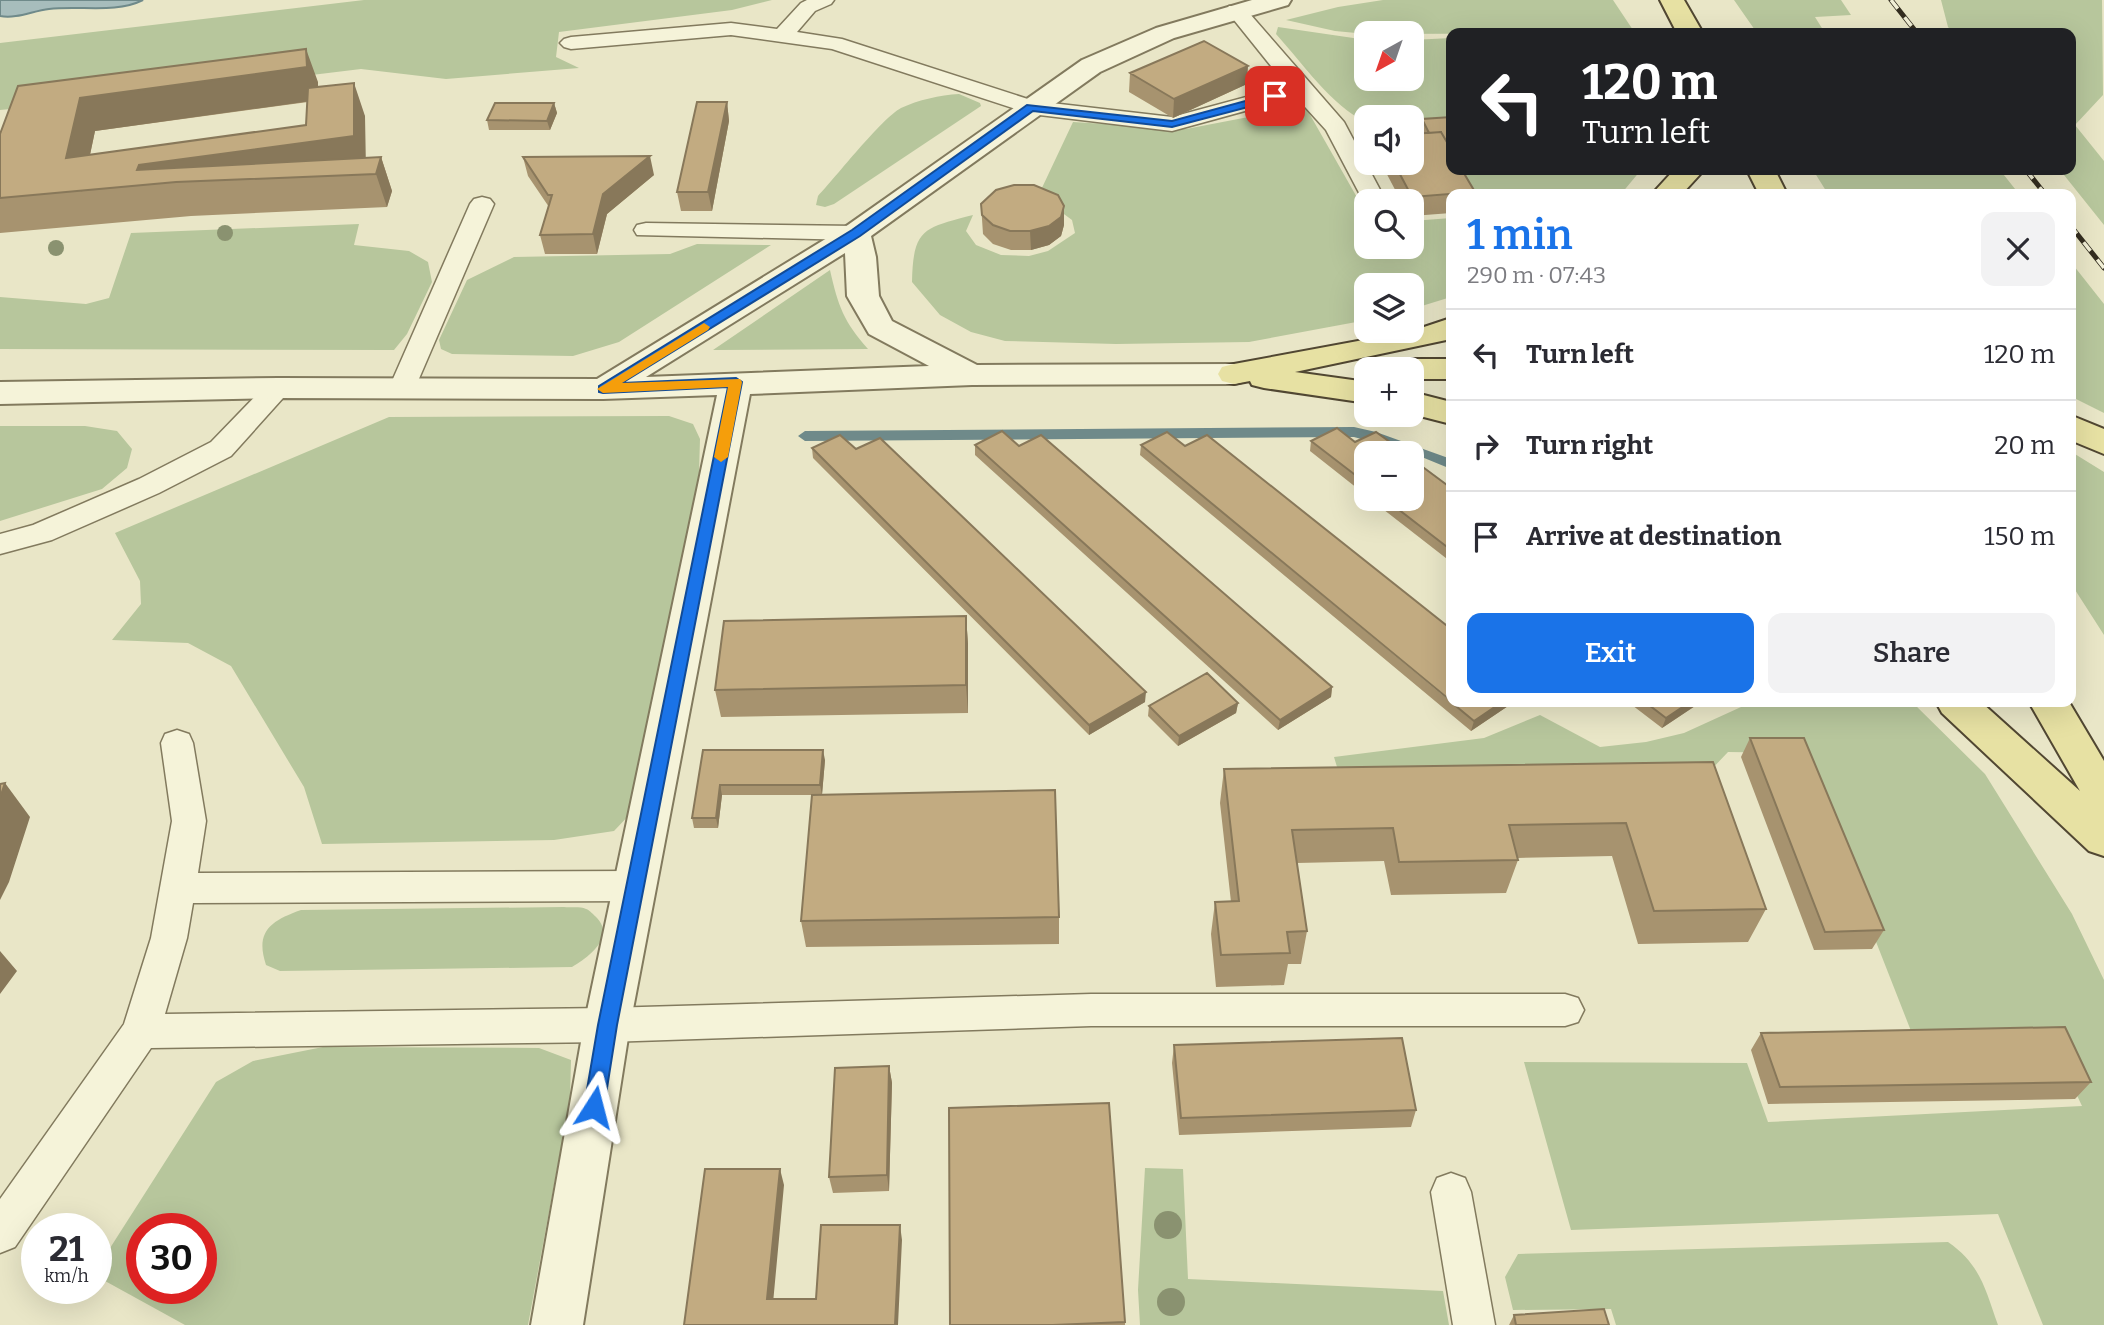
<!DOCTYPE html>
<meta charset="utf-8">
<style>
body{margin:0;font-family:Bitter,serif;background:#f2f2f3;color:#2b2b33;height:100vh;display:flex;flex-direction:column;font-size:26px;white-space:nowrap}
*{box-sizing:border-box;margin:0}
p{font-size:23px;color:#7c7c81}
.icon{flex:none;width:38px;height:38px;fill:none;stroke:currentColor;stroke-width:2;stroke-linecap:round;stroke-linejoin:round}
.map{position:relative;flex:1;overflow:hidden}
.sheet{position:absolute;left:1446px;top:189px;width:630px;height:518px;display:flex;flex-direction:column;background:#fff;border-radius:14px;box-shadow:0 7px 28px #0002}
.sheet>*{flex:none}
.guide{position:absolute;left:1446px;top:28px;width:630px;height:147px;border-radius:14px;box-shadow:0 7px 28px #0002;background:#202124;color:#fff;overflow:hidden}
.needle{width:46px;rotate:220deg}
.buttons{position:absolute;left:1354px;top:21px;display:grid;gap:14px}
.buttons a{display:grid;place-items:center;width:70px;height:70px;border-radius:14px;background:#fff;box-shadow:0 7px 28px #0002;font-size:35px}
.speed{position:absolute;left:21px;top:1213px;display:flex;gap:14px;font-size:35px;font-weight:700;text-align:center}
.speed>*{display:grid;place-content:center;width:91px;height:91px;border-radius:50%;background:#fff;box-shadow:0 7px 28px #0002;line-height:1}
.speed small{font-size:18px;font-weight:400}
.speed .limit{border:10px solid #d22;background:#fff;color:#111}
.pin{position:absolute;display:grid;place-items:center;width:60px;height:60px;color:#fff;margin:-30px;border-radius:14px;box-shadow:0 4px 10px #0006}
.me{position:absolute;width:77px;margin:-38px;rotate:9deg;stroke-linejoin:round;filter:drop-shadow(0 0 5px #0008)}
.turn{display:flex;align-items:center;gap:24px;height:147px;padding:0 21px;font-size:32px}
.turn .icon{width:91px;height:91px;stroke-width:2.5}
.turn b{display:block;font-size:49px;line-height:60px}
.round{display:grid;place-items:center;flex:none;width:74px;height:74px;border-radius:14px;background:#f2f2f3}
.overview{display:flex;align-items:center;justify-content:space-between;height:119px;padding:0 21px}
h1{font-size:42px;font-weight:600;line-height:52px;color:#1a73e8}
.primary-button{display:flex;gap:14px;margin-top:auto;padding:14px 21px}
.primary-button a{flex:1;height:80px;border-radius:14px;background:#1a73e8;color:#fff;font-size:28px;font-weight:600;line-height:80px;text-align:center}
.primary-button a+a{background:#f2f2f3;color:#2b2b33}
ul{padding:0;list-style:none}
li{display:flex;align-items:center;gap:21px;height:91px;padding:0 21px;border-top:2px solid #e1e1e2}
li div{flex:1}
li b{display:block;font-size:26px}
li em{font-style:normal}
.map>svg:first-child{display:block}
.green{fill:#b7c69c;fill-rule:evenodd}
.water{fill:#a7bdbc;stroke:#6f8a8a;stroke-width:2}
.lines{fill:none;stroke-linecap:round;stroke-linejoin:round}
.stream{fill:#6f8a8a;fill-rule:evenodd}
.lane-casing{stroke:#827a5e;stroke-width:3}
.street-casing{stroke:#827a5e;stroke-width:4}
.primary-casing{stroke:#514732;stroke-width:4}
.lane{fill:#f5f3d9;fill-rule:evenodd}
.street{fill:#f5f3d9;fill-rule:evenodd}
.primary{fill:#e7e1a3;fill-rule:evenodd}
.rail-casing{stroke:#342e20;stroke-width:5}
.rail{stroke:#f1efd5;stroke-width:3.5;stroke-dasharray:11;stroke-linecap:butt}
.tree{fill:#8a9270}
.wall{fill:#a7936f;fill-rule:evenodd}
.shaded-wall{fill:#88785a}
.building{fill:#c2ab81;stroke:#88785a;stroke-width:2}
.route{fill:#1a73e8;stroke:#114b97;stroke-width:2}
.slow{fill:#f59e0b}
</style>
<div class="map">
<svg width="2104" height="1325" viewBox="0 0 2104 1325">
<rect width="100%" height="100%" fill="#e9e6c7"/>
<path class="green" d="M364 0H772L732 10 559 32 556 57 579 68 446 79 361 69 105 100 0 110V43Z
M1383 0H1613L1635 33 1367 34 1335 31 1286 20 1338 7Z
M1734 0H1841L1851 15 1815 17 1825 33H1757Z
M1941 0H2102L2103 95 2075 125 2104 161V225L2060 170H2070V33H1953L1948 27Z
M1278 27 1367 40V79H1412V40L1451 38V122L1412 127V117H1367V123C1330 104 1304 65 1276 34Z
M959 94 980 103 981 106 834 204 825 207 816 205 818 196C836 177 881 119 901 108 918 100 940 95 959 94Z
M1305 106 1367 215V247H1412V221L1451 218V297L1412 309V285H1367V320L1249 342 1116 344 1005 341 971 332 940 315 912 282C913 228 924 228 973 215L966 231 976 245 1001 255 1029 256 1048 251 1075 233 1072 220 1049 203 1040 192 1073 122 1186 129Z
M1455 170H1641L1621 194H1469Z
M1813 170H2000L2019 194H1828Z
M359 224 354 245 409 251 428 262 432 282 407 334 394 350 0 349V297L86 304 109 298 131 233Z
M697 244 771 245 619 342 573 356 452 354 441 349 439 340 467 280 514 257 670 254Z
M2070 261 2104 304V413L2070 396Z
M830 270C838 306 844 322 868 349L713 350Z
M669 416 693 424 700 439 699 473 633 811 614 831 554 840 322 844 304 787 231 666 188 643 112 640 141 604 140 581 115 533 389 417Z
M0 426H85L117 431 132 449 127 468 102 489 0 521Z
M2070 451 2104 472V635L2070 582Z
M1752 702H1912L1985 774 2072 914 2104 980V1325H2043L1998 1214 1571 1230 1524 1062 1747 1063 1768 1122 2082 1106 2048 1034 1911 1031 1802 753 1728 752 1708 773 1344 790 1334 757 1484 738 1540 715 1600 747 1646 742 1684 733Z
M564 907C570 908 580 906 586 909 588 909 593 914 595 916 617 936 589 957 572 967L280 971 266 965C255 932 270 921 301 910Z
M323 1047 539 1048 571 1060 570 1099 528 1325H185L96 1276V1270L216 1082 253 1061ZM142 1228H201V1288H142Z
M1145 1168 1183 1169 1188 1279 1443 1291 1449 1325H1140L1138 1290Z
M1948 1242C1981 1265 1985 1289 1998 1325H1616L1611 1309 1513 1310 1505 1277 1518 1254Z"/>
<path class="water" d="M0 0H143C115 14 80 5 49 9 32 11 17 19 0 16Z"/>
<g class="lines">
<path class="stream" d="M1354 427 1376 432 1451 459V469L1412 453 1354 437 805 441 798 436 805 431Z"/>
<defs>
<path id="lane" d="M807 0H834L831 4 815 11 797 32 842 39 1034 101 1172 117 1287 86 1226 10 1229 6H1243L1344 122 1386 201H1367L1366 206 1326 130 1296 97 1172 131 1031 114 832 49 731 35 571 49 564 47 560 43 564 39 571 37 731 23 777 29 801 3Z
M482 197 490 199 494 204 415 388 412 394 402 397 392 394 389 388 470 204 474 199Z
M646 223 856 226 865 228 868 233 865 238 856 240 637 235 634 230 637 225Z
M279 379 289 382 292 388 231 456 159 493 52 540 0 554V534L33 525 139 479 211 442 269 382Z
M177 730 189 734 193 743 206 821 198 873 635 871 647 876 653 886 647 896 635 901 193 903 187 938 165 1014 607 1008 1091 994H1565L1578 998 1584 1010 1578 1022 1565 1026H1091L607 1042 151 1048 15 1247 0 1253V1199L124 1024 151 938 172 821 161 743 165 734Z
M1451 1173 1465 1178 1471 1192 1495 1325H1453L1431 1192 1437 1178Z"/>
<path id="street" d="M1252 0H1291L1288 5 1174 38 1100 72 871 236 876 257 879 296 892 321 977 365 1234 364 1246 367 1250 374 1246 381 1234 384 972 385 750 394 630 1025 583 1325H531L584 1025 717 395 603 399 279 398 0 404V382L279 378 597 379 845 227 1082 60 1156 28ZM845 253 847 296 869 334 929 366 646 377Z"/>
<path id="primary" d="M1660 0H1684L1703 33H1677Z
M1674 170H1704L1682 194H1652Z
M1747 170H1775L1787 194H1759Z
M1451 318V339L1295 372 1367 382V403L1264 388 1252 385 1250 381 1234 384 1222 381 1218 374 1222 367 1234 364 1412 331Z
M1412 359H1451V379H1412V369H1396L1401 362Z
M1412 392 1451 402V424L1412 414Z
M2070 415 2104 429V454L2070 440Z
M1936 702H1981L2080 791 2029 702H2069L2104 761V856L2089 851 1942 713Z"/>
</defs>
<use href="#lane" class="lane-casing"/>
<use href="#street" class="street-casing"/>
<use href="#primary" class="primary-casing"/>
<use href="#lane" class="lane"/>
<use href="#street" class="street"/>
<use href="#primary" class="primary"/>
<defs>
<path id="rail" d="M1891 0 1917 33
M2026 170 2045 194
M2070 225 2104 268"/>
</defs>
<use href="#rail" class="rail-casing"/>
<use href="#rail" class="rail"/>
</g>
<g class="tree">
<circle cx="225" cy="233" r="8"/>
<circle cx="56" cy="248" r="8"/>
<circle cx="1168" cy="1225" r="14"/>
<circle cx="1171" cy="1302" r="14"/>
</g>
<path class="wall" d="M1130 73 1247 84 1173 118 1129 92Z
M318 82V87L365 116V158L381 157 392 191 387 207 191 216 0 233V134ZM308 102 306 125 90 155 95 131Z
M727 102 729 121 712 211H681L677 192Z
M554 103 557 113 550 130H489L487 120Z
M1451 117V170L1475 192V194H1451V213L1412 216V201H1401L1381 163H1412L1422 133 1420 129 1422 119Z
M523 157 654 175 607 214 597 254H545L540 235 549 207 528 176Z
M981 204 1064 206V225L1061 236 1049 245 1031 250H1011L993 244 983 234Z
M1311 441 1367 453V496L1310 451Z
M975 445 1332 687 1331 697 1278 730 975 455Z
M1141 445 1451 702H1514L1471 731 1140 455Z
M812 448 1145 702 1089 735 813 458Z
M1451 488V562L1370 499H1412Z
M966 616 968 644V713L721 717 715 690Z
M1628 702H1701L1662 728Z
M1238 703 1236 713 1178 746 1148 716 1149 706Z
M1750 738 1884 930 1872 949 1814 950 1741 757Z
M703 750 825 760 822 794 1059 917V944L806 947 801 921 812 795H722L718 828H694L692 818Z
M1713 762 1766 909 1748 942 1638 944 1612 856 1517 858 1518 860 1506 893 1391 895 1384 861 1297 863 1307 931 1301 964H1288L1284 985 1216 987 1211 934 1215 902H1231L1220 803 1224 769Z
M1761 1033 2091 1082 2075 1099 1768 1104 1751 1050Z
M1174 1045 1416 1110 1411 1127 1179 1135 1172 1063Z
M889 1066 892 1083 889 1191 833 1193 829 1177Z
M1514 1315 1609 1325H1509Z
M1125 1322V1325H950Z"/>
<path class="shaded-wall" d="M306 49 318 82V100L95 131 82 192 66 158 80 98Z
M1248 66 1247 84 1173 118 1174 99Z
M354 83 365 116 366 170H137L139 165 354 136Z
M727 102 729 121 712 211 708 192Z
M554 103 557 113 550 130 547 121Z
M650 156 654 175 607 214 597 254 593 234 603 194Z
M381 157 392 191 387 207 376 174Z
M1064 206V225L1061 236 1049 245 1031 250 1030 231Z
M966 616 968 644V713L966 685Z
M1332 687 1331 697 1278 730 1280 720Z
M1146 692 1145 702 1089 735V725Z
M1502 702H1514L1471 731 1474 721Z
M1690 702H1701L1662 728 1666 718Z
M1238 703 1236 713 1178 746 1179 736Z
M823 750 825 760 822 795 820 785Z
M5 783 30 817 9 882 0 900V798Z
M720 785 722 795 718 828 716 818Z
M0 951 17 971 0 994Z
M889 1066 892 1083 889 1191 887 1175Z
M780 1169 784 1185 772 1314 767 1299Z
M900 1225 902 1240 898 1325H895Z"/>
<path class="building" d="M1204 41 1248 66 1174 99 1130 73Z
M306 49 307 67 80 98 66 158 306 125 308 88 354 83V136L139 165 137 170 381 157 376 174 176 182 0 198V134L18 86Z
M697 102H727L708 192H677Z
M495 103H554L547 121 487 120Z
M1451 117V144H1448L1441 132 1429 133 1422 119Z
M1441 132 1451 149V170H1462L1475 192 1412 197 1394 163H1412V134Z
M650 156 603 194 593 234 540 235 552 195H548L523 157Z
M1014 185H1034L1058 195 1064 206 1061 217 1049 226 1030 231H1010L993 225 982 215 981 204 996 190Z
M1337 428 1355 442 1376 432 1405 453H1367V484L1311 441Z
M1002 431 1019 446 1041 435 1332 687 1280 720 975 445Z
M1167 432 1185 446 1207 435 1451 629V701L1141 445Z
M840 435 856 449 880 438 1146 692 1089 725 812 448Z
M1412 459 1451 488V550L1385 499H1412Z
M966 616V685L715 690 724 621Z
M1207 673 1238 703 1179 736 1149 706Z
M1451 702H1502L1474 721Z
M1645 702H1690L1666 718Z
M1750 738H1804L1884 930 1825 932Z
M703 750H823L820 785H720L716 818H692Z
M1713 762 1766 909 1654 911 1626 823 1509 825 1518 860 1399 862 1393 828 1292 830 1307 931 1287 932 1290 953 1221 955 1215 902 1239 901 1224 769Z
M5 783 0 798V784Z
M1055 790 1059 917 801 921 812 795Z
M2065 1027 2091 1082 1780 1087 1761 1033Z
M1402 1038 1416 1110 1181 1118 1174 1045Z
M889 1066 887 1175 829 1177 835 1068Z
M1109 1103 1125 1322 1053 1325H950L949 1108Z
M705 1169H780L767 1299H816L821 1225H900L895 1325H684Z
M1604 1309 1609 1325H1516L1514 1315Z"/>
<path class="route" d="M1275 93 1281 96 1279 99 1172 127 1033 111 860 236 622 383 736 378 742 382 617 1025 604 1107 601 1113 594 1116 587 1113 584 1107 598 1025 728 387 603 393 599 392V386L852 230 1027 105 1172 121Z"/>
<path class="slow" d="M704 323 710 327 708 330 622 383 740 379 742 382 728 457 721 462 714 457 728 387 603 393 597 389Z"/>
</svg>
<div class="buttons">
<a><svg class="needle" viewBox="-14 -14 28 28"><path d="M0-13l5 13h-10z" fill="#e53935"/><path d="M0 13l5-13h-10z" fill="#7c7c81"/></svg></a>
<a><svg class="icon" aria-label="sound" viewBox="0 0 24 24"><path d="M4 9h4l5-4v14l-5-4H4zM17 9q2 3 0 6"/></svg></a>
<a><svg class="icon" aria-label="search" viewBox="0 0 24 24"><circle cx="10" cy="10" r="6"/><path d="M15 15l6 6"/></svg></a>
<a><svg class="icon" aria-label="layers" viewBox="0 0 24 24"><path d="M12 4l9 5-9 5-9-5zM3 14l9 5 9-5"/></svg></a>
<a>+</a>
<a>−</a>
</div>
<div class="speed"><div>21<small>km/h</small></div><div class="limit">30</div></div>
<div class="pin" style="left:1275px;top:96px;background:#d93025"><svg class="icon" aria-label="arrive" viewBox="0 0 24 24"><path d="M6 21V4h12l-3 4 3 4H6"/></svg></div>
<svg class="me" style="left:594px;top:1107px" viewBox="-20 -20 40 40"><path d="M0-17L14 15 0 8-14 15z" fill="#1a73e8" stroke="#fff" stroke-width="4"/></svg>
<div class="guide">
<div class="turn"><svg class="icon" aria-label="left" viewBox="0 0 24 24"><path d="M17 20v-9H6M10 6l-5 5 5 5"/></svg><div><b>120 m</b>Turn left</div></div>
</div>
<section class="sheet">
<div class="overview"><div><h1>1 min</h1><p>290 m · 07:43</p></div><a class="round"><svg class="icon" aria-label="close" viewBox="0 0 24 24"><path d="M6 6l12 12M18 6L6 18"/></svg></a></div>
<ul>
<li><svg class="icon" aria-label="left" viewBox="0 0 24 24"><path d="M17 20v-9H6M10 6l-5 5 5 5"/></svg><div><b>Turn left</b></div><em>120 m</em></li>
<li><svg class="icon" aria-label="right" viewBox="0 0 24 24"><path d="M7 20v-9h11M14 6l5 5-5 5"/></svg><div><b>Turn right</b></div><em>20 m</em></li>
<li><svg class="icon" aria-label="arrive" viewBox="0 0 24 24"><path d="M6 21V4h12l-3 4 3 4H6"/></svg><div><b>Arrive at destination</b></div><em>150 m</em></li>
</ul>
<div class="primary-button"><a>Exit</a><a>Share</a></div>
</section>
</div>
